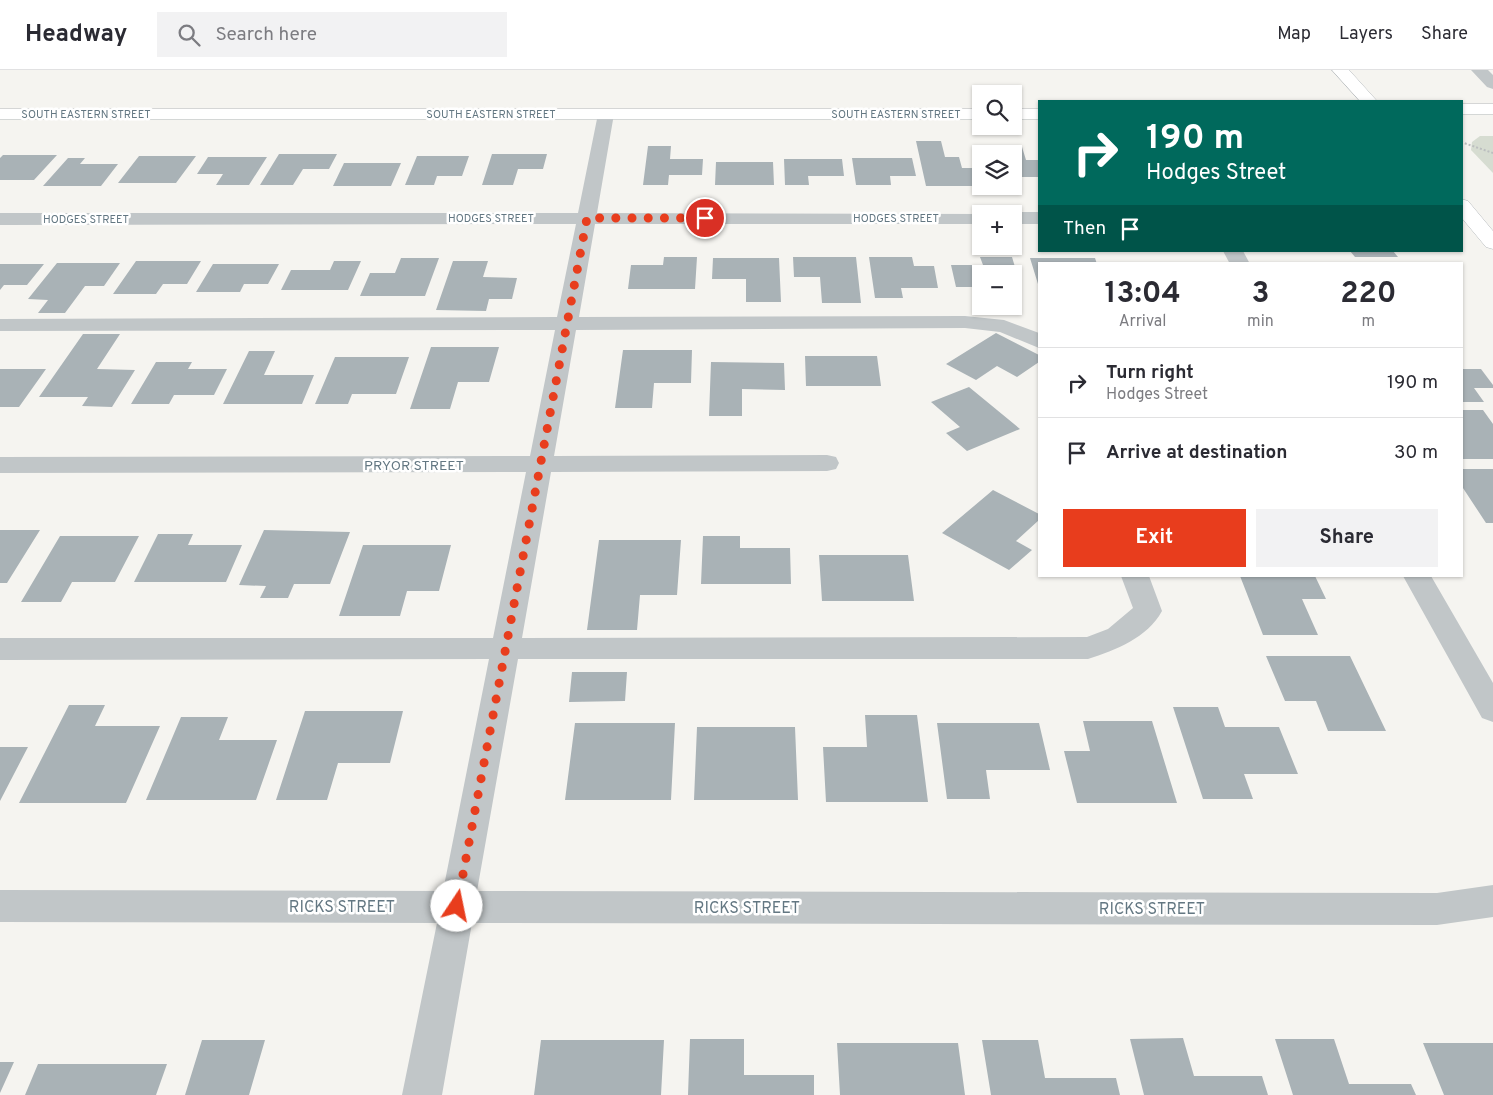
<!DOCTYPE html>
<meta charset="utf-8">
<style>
body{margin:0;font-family:Overpass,sans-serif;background:#f2f2f3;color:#2b2b33;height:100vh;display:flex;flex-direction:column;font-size:19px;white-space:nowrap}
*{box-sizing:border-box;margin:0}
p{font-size:16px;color:#7c7c81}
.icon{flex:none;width:28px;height:28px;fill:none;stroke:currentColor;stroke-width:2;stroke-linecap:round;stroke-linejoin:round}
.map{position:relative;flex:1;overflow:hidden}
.details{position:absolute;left:1038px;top:192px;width:425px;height:315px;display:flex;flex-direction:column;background:#fff;border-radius:0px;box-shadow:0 1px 4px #0004}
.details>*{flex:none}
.banner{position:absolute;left:1038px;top:30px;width:425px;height:152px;border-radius:0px;box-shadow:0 1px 4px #0004;background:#00695c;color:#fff;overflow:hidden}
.fabs{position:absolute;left:972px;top:15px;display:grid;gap:10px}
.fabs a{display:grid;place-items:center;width:50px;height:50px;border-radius:0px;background:#fff;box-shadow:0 1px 4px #0004;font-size:25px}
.pin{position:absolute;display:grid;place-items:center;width:42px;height:42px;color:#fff;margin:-21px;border:2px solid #fff;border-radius:50%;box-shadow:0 1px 5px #0007}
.me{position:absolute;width:55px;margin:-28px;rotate:11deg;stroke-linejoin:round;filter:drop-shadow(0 0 4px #0008)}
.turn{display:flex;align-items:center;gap:18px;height:105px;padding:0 25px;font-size:22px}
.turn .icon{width:65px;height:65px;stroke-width:2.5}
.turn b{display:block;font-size:35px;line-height:42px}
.then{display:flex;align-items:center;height:48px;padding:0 25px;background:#0003;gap:10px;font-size:19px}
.eta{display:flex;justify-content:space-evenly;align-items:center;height:85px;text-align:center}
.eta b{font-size:30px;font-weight:700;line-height:35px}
.cta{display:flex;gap:10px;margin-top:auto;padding:10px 25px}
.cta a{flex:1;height:58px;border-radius:0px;background:#e83d1d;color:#fff;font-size:20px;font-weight:700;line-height:58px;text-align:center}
.cta a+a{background:#f2f2f3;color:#2b2b33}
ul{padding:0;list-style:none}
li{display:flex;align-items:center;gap:15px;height:70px;padding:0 25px;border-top:1px solid #e1e1e2}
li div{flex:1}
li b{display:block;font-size:19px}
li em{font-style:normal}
header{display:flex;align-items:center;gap:30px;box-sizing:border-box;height:70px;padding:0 25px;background:#fff;border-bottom:1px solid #e1e1e2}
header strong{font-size:24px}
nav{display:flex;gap:28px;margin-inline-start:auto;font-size:18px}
.search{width:350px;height:45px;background:#f2f2f3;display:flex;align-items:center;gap:12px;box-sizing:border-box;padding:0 18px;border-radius:0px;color:#7c7c81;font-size:19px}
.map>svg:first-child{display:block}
.green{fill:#d6dcd1}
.building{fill:#a9b2b6}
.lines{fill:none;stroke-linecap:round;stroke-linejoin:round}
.major-casing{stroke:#b4b9bc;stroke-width:1}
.path{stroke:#bbbebf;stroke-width:2;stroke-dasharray:2 2;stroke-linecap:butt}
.minor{fill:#c1c6c8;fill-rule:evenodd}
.major{fill:#fff;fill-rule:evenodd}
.route{stroke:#e83d1d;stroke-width:9;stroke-dasharray:0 16.2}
.labels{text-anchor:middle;stroke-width:5;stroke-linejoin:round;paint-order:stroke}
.far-street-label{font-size:11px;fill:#637782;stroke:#fff}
.street-label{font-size:14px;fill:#637782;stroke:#fff}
.near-street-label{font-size:16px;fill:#637782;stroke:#fff}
</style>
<header>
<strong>Headway</strong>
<div class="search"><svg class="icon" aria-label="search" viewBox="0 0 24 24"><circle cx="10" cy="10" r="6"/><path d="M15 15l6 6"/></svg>Search here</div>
<nav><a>Map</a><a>Layers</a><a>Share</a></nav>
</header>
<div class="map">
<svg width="1493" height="1025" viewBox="0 0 1493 1025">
<rect width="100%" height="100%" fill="#f5f4f0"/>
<path class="green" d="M1480 66H1493V103L1471 80 1472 72Z"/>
<path class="building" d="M916 71H941L945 87H959L962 98H981V116H926Z
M648 76H671L670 89H703L702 105H669L668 115H643Z
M986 77H1022L1026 90H1039V107H1018L1021 117H1014V84H988Z
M279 84H337L329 99H303L293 115H260Z
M492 84H547L543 99H518L513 115H482Z
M3 85H57L34 110H0V88Z
M139 86H196L176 113H118Z
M417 86H469L462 106H437L434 115H405Z
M208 87H267L249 115H216L223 104H197Z
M68 88H85L80 94H118L101 116H43Z
M852 88H912L916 106H890L891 115H856Z
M784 89H842L844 106H808L809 115H785Z
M716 92H773L774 115H715Z
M344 93H401L391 116H333Z
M1350 181H1393L1398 187H1355Z
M664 187H697L695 219H628L631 195H663Z
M793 187H856L861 233H822L820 207H794Z
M869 187H912L914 196H934L938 218H901L903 228H875Z
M980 187H1012L1021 217H1014V204H981V217H956L951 195H983Z
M401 188H439L425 226H360L370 203H395Z
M713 188H779L781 232H746V209H712Z
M1030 188H1095L1097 194H1039L1038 214Z
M136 191H201L187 214H163L156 224H113Z
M334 191H361L348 220H281L291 200H330Z
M453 191H488L483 207 517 208 512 229H489L486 241 436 240Z
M57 193H120L104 216H85L65 243H38L48 230 28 229Z
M0 194H44L27 215H4L0 220Z
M213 194H279L268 214H244L240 222H196Z
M996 263 1039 285V292L1017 307 997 296 976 310 946 294Z
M83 264H120L97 299 135 300 112 337 82 336 88 327H39Z
M431 277H499L489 312H458L450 339H410Z
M623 280H692L691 313H654L652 338H615Z
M249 281H275L264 305H314L302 334H223Z
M805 286H877L881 316H806Z
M335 287H409L396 324H352L348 334H315Z
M156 292H192L188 299H227L214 325H174L169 334H131Z
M711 292 784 293 785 320 742 319V346H709Z
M0 299H46L19 337H0Z
M1461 299H1481L1493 315V318H1474L1484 332H1461Z
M969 317 1020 359 967 381 946 363 960 357 931 332Z
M1461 340H1483L1493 354V389H1461Z
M1461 399H1493V453H1486L1461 415Z
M993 420 1039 444V450L1016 471 1032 480 1009 500 942 463Z
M0 460H40L7 513H0Z
M264 460 350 462 330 514H294L288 528H260L266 516 239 515Z
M158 464H193L188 475H242L226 512H134Z
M60 466H139L115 512H72L61 532H21Z
M703 466H740V478H790L791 514H701Z
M599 470H681L677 525H640L637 560H587Z
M363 475H451L439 521H407L400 546H339Z
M819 485H908L914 531H822Z
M1240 506H1315L1326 529H1302L1318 565H1263Z
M1266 586H1350L1386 661H1328L1316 631H1285Z
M572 602H627L625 631 569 632Z
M69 635H105L95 656H160L126 733H19Z
M1173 637H1218L1225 657H1279L1298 704H1244L1253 729H1203Z
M305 641H403L390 693H338L327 730H276Z
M865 645H917L928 732H826L823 677H867Z
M181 647H228L219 670H277L256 730H146Z
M1083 651H1152L1177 733H1077L1064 681H1090Z
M575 653H675L671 730H565Z
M937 653H1039L1050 700H986L990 729H947Z
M697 657H795L798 730H694Z
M0 677H28L0 731Z
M1183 968 1194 1006H1262L1268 1025H1144L1130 969Z
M690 969H744V1005H814V1025H688Z
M1275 969H1334L1349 1014H1411L1416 1025H1293Z
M202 970H265L249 1025H185Z
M541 970H664L661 1025H534Z
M982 970H1038L1045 1008H1116L1120 1025H991Z
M837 973H958L965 1025H840Z
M1423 973H1493V1025H1444Z
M0 992H14L0 1023Z
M38 994H167L156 1025H25Z"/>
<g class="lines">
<defs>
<path id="major" d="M1332 0H1349L1377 31H1360Z
M1461 34H1493V44H1461Z
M0 39H981V49H0Z
M1014 39H1039V49H1014Z
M1461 129 1468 131 1493 161V179L1486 177 1461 147Z"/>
</defs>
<use href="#major" class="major-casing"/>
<path class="path" d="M1461 72 1493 83"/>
<path class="minor" d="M1471 0H1488L1493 5V19L1487 17Z
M606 39 612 40 614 44 597 143 987 144H981V154H595L579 247 965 246 1004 250 1039 263V278L1000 262 965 258 576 260 554 386 827 385 836 387 839 393 836 399 827 401 551 402 522 568 1087 567 1108 559 1133 538 1121 506H1149L1162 541C1147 568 1116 580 1088 589H518L477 821 1437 823 1493 815V847L1437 855 472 853 442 1025H402L437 853 0 852V820L443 821 489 589 0 590V568H493L526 402 0 403V387L530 386 555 260 0 261V249L557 247 576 154 0 155V143H578L598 44 600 40Z
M1014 142H1039V154H1014V144H1008Z
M1223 181H1243L1250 194H1230Z
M1403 506H1431L1493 613V652L1482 648Z"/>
<use href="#major" class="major"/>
</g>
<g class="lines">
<path class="route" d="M457 836 587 148H705"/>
</g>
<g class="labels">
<g class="far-street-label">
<text x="86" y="48">SOUTH EASTERN STREET</text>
<text x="491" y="48">SOUTH EASTERN STREET</text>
<text x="896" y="48">SOUTH EASTERN STREET</text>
<text x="491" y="152">HODGES STREET</text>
<text x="896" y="152">HODGES STREET</text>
<text x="86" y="153">HODGES STREET</text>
</g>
<g class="street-label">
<text x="414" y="400">PRYOR STREET</text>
</g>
<g class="near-street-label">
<text x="342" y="842">RICKS STREET</text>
<text x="747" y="843">RICKS STREET</text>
<text x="1152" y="844">RICKS STREET</text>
</g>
</g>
</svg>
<div class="fabs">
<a><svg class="icon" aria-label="search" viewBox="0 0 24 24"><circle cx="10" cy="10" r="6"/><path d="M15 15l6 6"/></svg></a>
<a><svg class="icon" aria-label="layers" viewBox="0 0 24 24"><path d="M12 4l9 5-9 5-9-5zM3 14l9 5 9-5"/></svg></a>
<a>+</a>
<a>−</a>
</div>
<div class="pin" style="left:705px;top:148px;background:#d93025"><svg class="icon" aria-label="arrive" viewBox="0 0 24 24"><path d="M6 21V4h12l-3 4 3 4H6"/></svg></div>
<svg class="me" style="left:457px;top:836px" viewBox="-20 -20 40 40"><circle r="19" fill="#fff"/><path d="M0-13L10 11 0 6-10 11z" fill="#e83d1d"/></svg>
<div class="banner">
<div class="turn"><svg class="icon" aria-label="right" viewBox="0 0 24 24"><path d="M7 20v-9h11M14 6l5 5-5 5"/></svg><div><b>190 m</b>Hodges Street</div></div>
<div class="then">Then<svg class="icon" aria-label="arrive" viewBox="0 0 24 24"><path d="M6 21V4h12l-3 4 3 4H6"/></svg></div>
</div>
<section class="details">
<div class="eta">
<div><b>13:04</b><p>Arrival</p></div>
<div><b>3</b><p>min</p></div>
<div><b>220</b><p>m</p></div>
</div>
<ul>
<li><svg class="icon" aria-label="right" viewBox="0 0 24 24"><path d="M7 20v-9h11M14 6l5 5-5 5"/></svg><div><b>Turn right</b><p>Hodges Street</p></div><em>190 m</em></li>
<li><svg class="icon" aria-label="arrive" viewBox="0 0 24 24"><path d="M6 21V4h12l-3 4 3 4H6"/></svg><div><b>Arrive at destination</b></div><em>30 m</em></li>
</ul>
<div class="cta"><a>Exit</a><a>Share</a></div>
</section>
</div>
